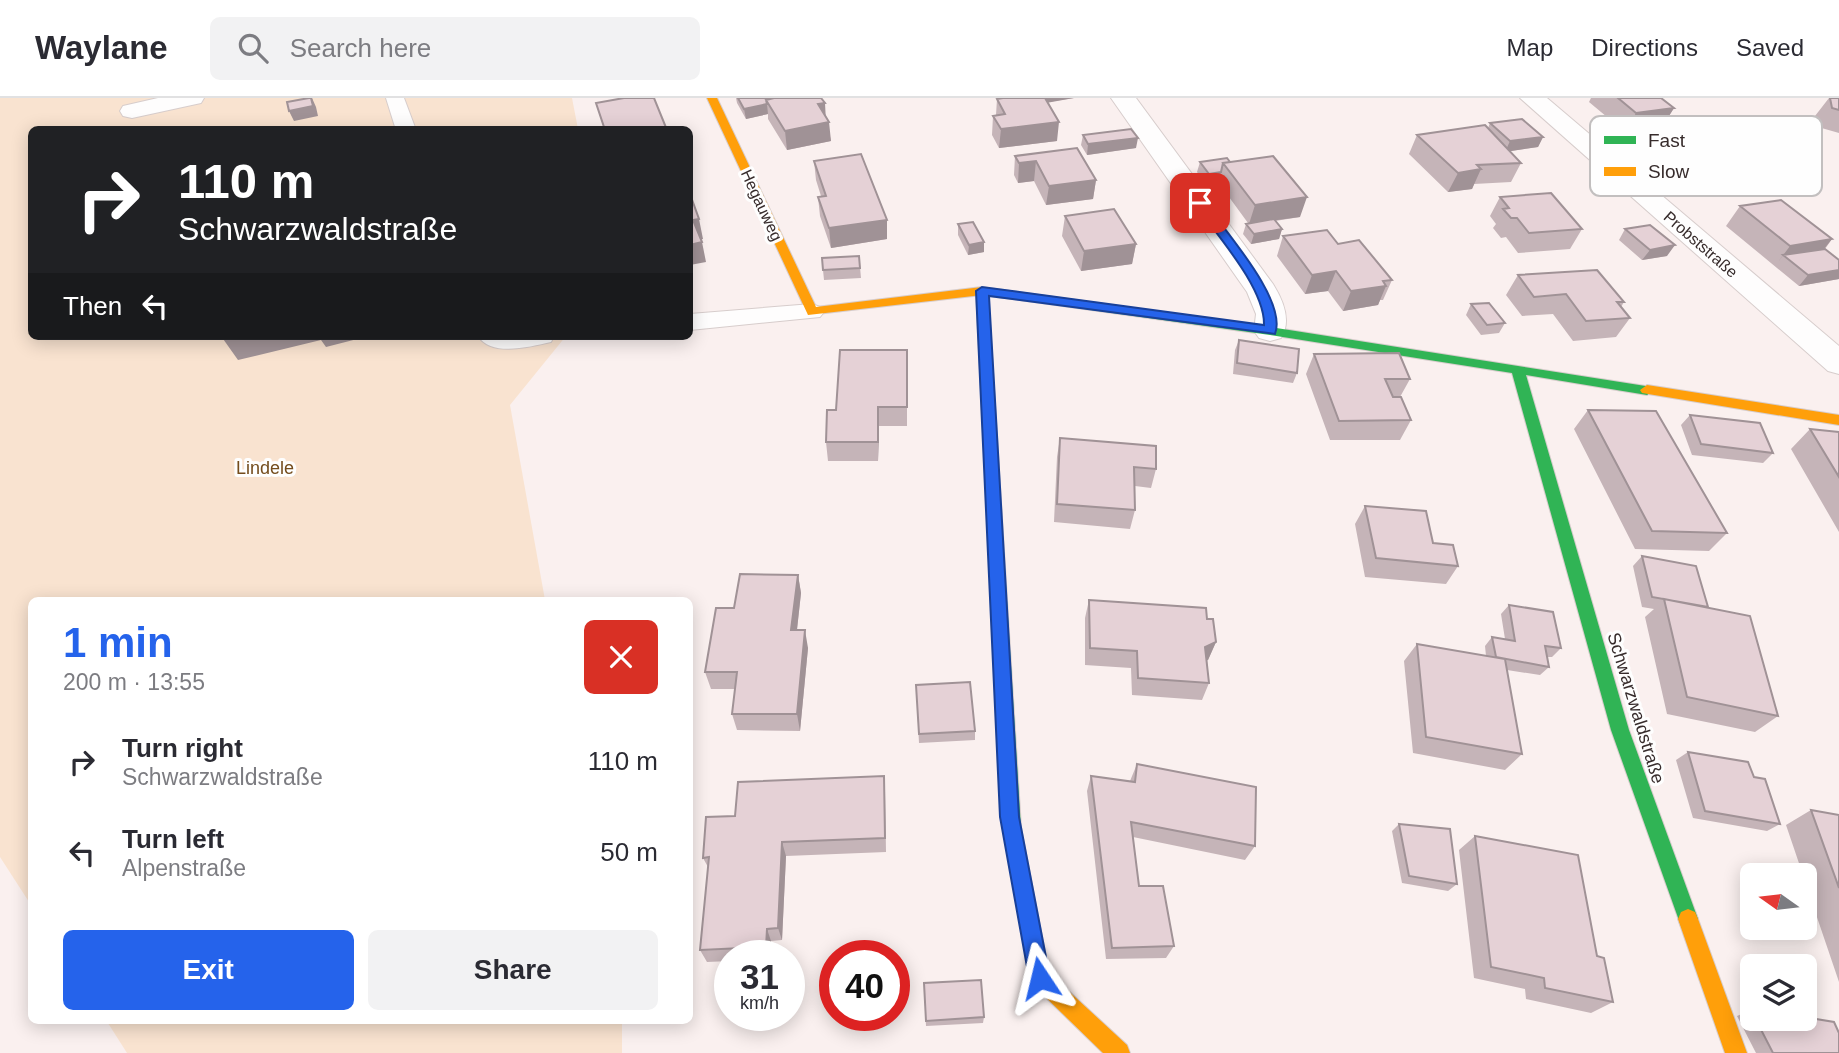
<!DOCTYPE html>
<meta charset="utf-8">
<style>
body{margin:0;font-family:Arial,sans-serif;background:#f2f2f3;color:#2b2b33;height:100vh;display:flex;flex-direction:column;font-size:26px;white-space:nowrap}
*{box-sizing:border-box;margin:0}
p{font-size:23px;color:#7c7c81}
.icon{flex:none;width:38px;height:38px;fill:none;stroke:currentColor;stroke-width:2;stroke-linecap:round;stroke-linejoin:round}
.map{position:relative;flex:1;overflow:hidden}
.panel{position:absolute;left:28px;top:499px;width:665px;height:427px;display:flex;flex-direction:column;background:#fff;border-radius:10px;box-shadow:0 4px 18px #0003}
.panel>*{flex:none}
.guide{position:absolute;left:28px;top:28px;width:665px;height:214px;border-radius:10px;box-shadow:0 4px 18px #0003;background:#202124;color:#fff;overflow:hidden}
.needle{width:46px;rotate:284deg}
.tools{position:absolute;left:1740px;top:765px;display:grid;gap:14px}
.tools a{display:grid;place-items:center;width:77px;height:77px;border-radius:10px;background:#fff;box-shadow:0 4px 18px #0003;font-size:35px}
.speed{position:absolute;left:714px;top:842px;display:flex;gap:14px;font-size:35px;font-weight:700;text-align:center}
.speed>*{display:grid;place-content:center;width:91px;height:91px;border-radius:50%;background:#fff;box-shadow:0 4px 18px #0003;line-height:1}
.speed small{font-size:18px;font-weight:400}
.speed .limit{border:10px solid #d22;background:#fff;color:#111}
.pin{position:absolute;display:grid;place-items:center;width:60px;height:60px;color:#fff;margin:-30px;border-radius:14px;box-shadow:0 4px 10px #0006}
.me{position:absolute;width:77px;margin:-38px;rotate:350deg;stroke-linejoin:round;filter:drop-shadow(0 0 5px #0008)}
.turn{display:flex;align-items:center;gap:24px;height:147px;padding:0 35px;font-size:32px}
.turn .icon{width:91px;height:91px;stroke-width:2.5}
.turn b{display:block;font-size:49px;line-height:60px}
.then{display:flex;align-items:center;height:66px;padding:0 35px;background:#0003;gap:14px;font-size:26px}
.round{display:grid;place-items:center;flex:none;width:74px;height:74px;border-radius:10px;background:#f2f2f3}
.summary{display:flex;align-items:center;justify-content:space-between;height:119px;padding:0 35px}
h1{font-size:42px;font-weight:700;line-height:52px;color:#2563eb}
.cta{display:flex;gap:14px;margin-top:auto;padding:14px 35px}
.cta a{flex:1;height:80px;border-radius:10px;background:#2563eb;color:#fff;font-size:28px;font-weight:700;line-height:80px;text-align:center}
.cta a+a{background:#f2f2f3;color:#2b2b33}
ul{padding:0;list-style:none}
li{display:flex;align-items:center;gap:21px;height:91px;padding:0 35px}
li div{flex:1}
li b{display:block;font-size:26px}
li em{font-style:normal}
header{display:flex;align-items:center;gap:42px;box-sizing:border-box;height:98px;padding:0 35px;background:#fff;border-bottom:2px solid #e1e1e2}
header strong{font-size:33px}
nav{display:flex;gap:38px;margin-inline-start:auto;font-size:24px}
.search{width:490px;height:63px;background:#f2f2f3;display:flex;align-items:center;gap:18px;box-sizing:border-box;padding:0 24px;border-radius:10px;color:#7c7c81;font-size:26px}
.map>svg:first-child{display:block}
.green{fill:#f9e3d0}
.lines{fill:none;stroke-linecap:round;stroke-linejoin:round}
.lane-casing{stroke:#d7cdcc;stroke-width:2}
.street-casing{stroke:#d7cdcc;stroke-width:2}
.fast-casing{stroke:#d7cdcc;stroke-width:2}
.slow-casing{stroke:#d7cdcc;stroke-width:2}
.lane{fill:#fefdfd;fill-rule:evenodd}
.street{fill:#fefdfd;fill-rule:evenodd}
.fast{fill:#30b455;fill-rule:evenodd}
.slow{fill:#ff9f0a;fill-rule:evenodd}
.wall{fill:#c5b4b8}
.shaded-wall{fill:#a09296}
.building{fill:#e5d1d6;stroke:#a09296;stroke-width:2}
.route{fill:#2563eb;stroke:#184099;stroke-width:2}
.labels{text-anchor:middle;stroke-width:6;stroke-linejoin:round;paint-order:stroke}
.far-street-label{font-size:16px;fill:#372c2c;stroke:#fefefe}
.park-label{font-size:18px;fill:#744c1c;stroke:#fefefe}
.street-label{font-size:18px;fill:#372c2c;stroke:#fefefe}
.key{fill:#fefefe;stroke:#c2bfbf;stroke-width:2}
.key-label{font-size:19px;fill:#372c2c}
</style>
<header>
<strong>Waylane</strong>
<div class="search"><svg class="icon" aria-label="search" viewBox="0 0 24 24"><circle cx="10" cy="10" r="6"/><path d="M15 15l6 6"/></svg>Search here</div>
<nav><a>Map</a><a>Directions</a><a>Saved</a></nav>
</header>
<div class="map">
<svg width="1839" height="955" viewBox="0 0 1839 955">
<rect width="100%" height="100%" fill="#faf0ef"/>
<path class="green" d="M0 0H572L578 31 32 32V238H566L510 307 545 502H32L31 807 0 759Z
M106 922H622V955H127Z"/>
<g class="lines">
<defs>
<path id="lane" d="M386 0H404L416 32H396Z
M812 206 820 209 824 214 820 219 690 232V216Z
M478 238H554L551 244C529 249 491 259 478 238Z"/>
<path id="street" d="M158 0H204L201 5 132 20 123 18 120 13 123 8Z
M1111 0H1136L1273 186C1283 202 1292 223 1281 240L1270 243 1259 240 1254 233 1256 216 1247 194Z
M1520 0H1547L1839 248V276L1828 273Z"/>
<path id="fast" d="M982 189 988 193 1021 730 1019 736 1012 739 1005 736 1003 730 976 193Z
M1003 192 1270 229 1652 289 1654 292 1647 297 1526 277 1629 632 1698 821 1695 828 1688 831 1681 828 1611 632 1512 275 1270 237 999 199V193Z"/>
<path id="slow" d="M707 0H717L816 209 982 189 1003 192 1009 196 1003 200 982 197 808 217Z
M1647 287 1839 317V327L1642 295 1640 292Z
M1012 721 1019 724 1021 730 1049 875 1127 947 1130 955H1103L1033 887 1003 730 1005 724Z
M1688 811 1695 814 1698 821 1747 955H1725L1678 821 1681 814Z"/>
</defs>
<use href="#lane" class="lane-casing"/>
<use href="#street" class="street-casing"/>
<use href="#fast" class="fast-casing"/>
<use href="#slow" class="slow-casing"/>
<use href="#lane" class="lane"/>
<use href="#street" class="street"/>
<use href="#fast" class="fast"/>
<use href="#slow" class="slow"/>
</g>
<path class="wall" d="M736 0H821L831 43 787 52 768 21V16L746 21 737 5Z
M1003 0H1074L1048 4 1057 43 999 50 992 37 993 18 996 17 997 1Z
M1591 0H1661L1674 10 1662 29 1643 32 1661 43 1736 57 1761 70 1747 89 1690 97 1654 68 1642 69 1610 45 1616 35 1625 34 1589 4Z
M1829 0H1839V35L1818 29 1815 18Z
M1490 25 1543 39 1538 49 1510 53 1521 65 1511 84 1474 86 1472 91 1448 94 1409 56 1417 37 1488 30Z
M1083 37 1136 50 1087 57 1081 47Z
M1015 58 1096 82 1093 101 1046 107 1034 83 1018 85 1014 77Z
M814 63 887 122V141L831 150 820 118 818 99 821 98 816 82Z
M1200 64H1230L1300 119 1275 123 1282 131 1279 141 1251 146 1243 136 1246 126 1248 125 1218 84 1206 86 1197 74Z
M1500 99 1582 131 1570 151 1518 155 1506 139 1501 140 1493 130 1496 126 1490 118Z
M1740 108 1832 141 1825 151 1839 162V181L1799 188 1726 128Z
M1065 118 1136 146 1132 166 1081 173 1062 138Z
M958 126 984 154 968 157 958 137Z
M1625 131 1667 158 1642 162 1619 142Z
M1283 138 1338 146 1392 182 1383 202H1380L1378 207 1343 213 1328 193 1305 196 1277 158Z
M859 158 861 180 824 182 823 172Z
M1518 177 1624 204 1621 209 1630 220 1616 239 1573 243 1553 216 1522 218 1506 197Z
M1471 206 1505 225 1499 235 1481 237 1466 217Z
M1239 242 1297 275 1293 285 1233 276 1235 252Z
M907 252V328H879L878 363H828L826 344 836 312Z
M1314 256 1410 281 1400 299 1411 322 1400 342H1330L1306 276Z
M1588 312 1727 435 1709 453 1635 451 1574 331Z
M1690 317 1773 355 1763 365 1692 357 1681 327Z
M1810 331 1839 334V434L1791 351Z
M1060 340 1156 371 1151 390 1135 388V412L1130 431 1054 424 1057 359Z
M1365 408 1433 445 1458 468 1446 486 1365 479 1355 426Z
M1642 458 1707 510 1778 618 1755 634 1667 616 1645 519 1654 511 1642 509 1633 468Z
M798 477 801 495 797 532 808 550 800 633 737 632 732 616 735 591H711L705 574 734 510Z
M1089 502 1207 521 1216 544 1208 562H1207L1209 585 1202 602 1132 597 1131 570 1085 567V520Z
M1509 507 1561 550 1552 559H1547L1549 569 1540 577 1507 572 1522 656 1505 672 1413 655 1404 563 1417 546 1486 558 1485 548 1492 539 1505 541 1501 516Z
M916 587 975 633V642L919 645Z
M1688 654 1754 679 1780 726 1767 733 1693 720 1676 662Z
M1137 666 1255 748 1245 762 1133 739 1139 788 1174 848 1166 860 1106 861 1087 693 1091 678 1130 683Z
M885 693 886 754 786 758 782 842 771 843V858H730V863L707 864 700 852 708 769 703 760 735 718Z
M1811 712 1839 717V884L1804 781V777H1803L1786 727Z
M1399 726 1457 786 1448 793 1402 785 1392 733Z
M1475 738 1597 858 1613 904 1591 915 1526 901 1525 891 1474 880 1459 752Z
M924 885 984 919 983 925 926 928Z
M1751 912 1752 920H1804L1839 955H1756L1737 918Z"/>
<path class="shaded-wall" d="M312 0 316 9 318 18 294 23 289 13Z
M1046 0H1074L1046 5Z
M825 5 826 24 818 6Z
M767 6 768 16 746 21 744 11Z
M1674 10 1662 29 1625 34 1636 15Z
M829 24 831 43 787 52 785 33Z
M1059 24 1057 43 999 50 1001 31Z
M1543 39 1538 49 1505 54 1510 43Z
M1138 40 1136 50 1087 57 1088 46Z
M1036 63 1034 83 1018 85 1019 65Z
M1761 70 1747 89 1690 97 1703 78Z
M1481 71 1472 91 1448 94 1458 75Z
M1221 74 1218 84 1206 86 1209 76Z
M1096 82 1093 101 1046 107 1049 88Z
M1307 99 1300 119 1249 126 1255 107Z
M699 121 703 141 697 142 693 122Z
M887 122V141L831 150 829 130Z
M1282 131 1279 141 1251 146 1254 136Z
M1832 141 1816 161 1783 157 1775 168 1790 148Z
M702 144 706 164 690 167V147Z
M984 144V154L968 157 969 147Z
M1136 146 1132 166 1081 173 1084 153Z
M1675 147 1667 158 1642 162 1650 152Z
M1839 172V181L1799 188 1808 177Z
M1336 173 1328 193 1305 196 1312 177Z
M1386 188 1378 207 1343 213 1351 193Z
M221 238H369L326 249 321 242 238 262Z
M878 309 879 328 878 363Z
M798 477 801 495 795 549 791 532Z
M805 532 808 550 800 633 797 616Z
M1216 544 1208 562 1198 566 1205 549Z
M782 744 786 758 782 842 778 830Z
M767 831 771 843V858H770L766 849Z"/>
<path class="building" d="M309 0H311L313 8 289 13 287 4Z
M624 0H654L667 32H605L596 5Z
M738 0H774L766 2 767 6 744 11Z
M774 0H821L825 5 818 6 829 24 785 33 766 2Z
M1003 0H1045L1059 24 1001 31 993 18 1005 16 997 1Z
M1618 0H1661L1674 10 1636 15Z
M1830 0H1839V12L1832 10Z
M1522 21 1543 39 1510 43 1490 25Z
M1485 27 1521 65 1477 67 1481 71 1458 75 1417 37Z
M1131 31 1138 40 1088 46 1083 37Z
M1077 50 1096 82 1049 88 1036 63 1019 65 1015 58Z
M861 56 887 122 829 130 818 99 826 98 814 63Z
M1273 58 1307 99 1255 107 1223 65Z
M1227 60 1230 64 1223 65 1221 74 1209 76 1200 64Z
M1551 95 1582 131 1529 135 1517 120H1511L1503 111 1509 110 1500 99Z
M690 96 699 121 693 122 702 144 690 147Z
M1781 102 1832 141 1790 148 1740 108Z
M1114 111 1136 146 1084 153 1065 118Z
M1274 121 1282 131 1254 136 1246 126Z
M973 124 984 144 969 147 958 126Z
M1650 127 1675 147 1650 152 1625 131Z
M1327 132 1338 146 1359 142 1392 182 1383 183 1386 188 1351 193 1336 173 1312 177 1283 138Z
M1825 151 1839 162V172L1808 177 1783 157Z
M859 158 860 170 823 172 822 160Z
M1597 172 1624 204H1617L1630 220 1586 223 1566 196 1534 199 1518 177Z
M1489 205 1505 225 1487 227 1471 206Z
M1239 242 1299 251 1297 275 1237 265Z
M840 252H907V309H878V344H826L827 312H836Z
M1399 255 1410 281H1385L1393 299H1401L1411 322 1339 323 1314 256Z
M1588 312 1656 313 1727 435 1652 433Z
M1690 317 1760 325 1773 355 1701 346Z
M1810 331 1839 334V379Z
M1060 340 1156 348V371L1134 369 1135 412 1057 406Z
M1365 408 1426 413 1433 445 1453 447 1458 468 1376 460Z
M1642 458 1696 468 1708 509 1652 499Z
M740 476 798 477 791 532H805L797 616H732L737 574H705L716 510H734Z
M1664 501 1750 518 1778 618 1687 599Z
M1089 502 1206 510 1207 521H1213L1216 544 1205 549 1209 585 1138 580 1137 553 1090 550Z
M1509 507 1553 514 1561 550 1545 548 1549 569 1496 559 1492 539 1515 543Z
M1417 546 1505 561 1522 656 1426 639Z
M970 584 975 633 919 636 916 587Z
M1688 654 1748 664 1754 679 1765 681 1780 726 1705 713Z
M1137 666 1256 689 1255 748 1131 724 1139 788H1163L1174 848 1112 850 1091 678 1135 684Z
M884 678 885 740 782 744 778 830 767 831 766 849 700 852 709 759 703 760 706 719 735 718 738 684Z
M1811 712 1839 717V790Z
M1399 726 1450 731 1457 786 1409 778Z
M1475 738 1578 757 1597 858 1604 860 1613 904 1545 890 1544 880 1491 869Z
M981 882 984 919 926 923 924 885Z
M1804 919 1834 924 1839 935V955H1773L1755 920H1804Z"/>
<path class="route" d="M1196 103H1204C1223 131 1288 202 1275 236L989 198 1019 719 1050 880 1047 887 1040 890 1032 887 1029 880 1000 719 976 193 982 189 1264 227C1265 190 1216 136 1194 105Z"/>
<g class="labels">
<g class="far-street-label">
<text transform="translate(762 107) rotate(65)" y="6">Hegauweg</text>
<text transform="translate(1701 146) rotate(41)" y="6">Probststraße</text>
</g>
<g class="park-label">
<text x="265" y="376">Lindele</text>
</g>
<g class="street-label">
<text transform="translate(1636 610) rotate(73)" y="6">Schwarzwaldstraße</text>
</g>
</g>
<rect x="1590" y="18" width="232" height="80" rx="10" class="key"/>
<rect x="1604" y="38" width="32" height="8" fill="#30b455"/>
<rect x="1604" y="69" width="32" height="9" fill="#ff9f0a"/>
<g class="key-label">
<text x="1648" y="49">Fast</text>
<text x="1648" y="80">Slow</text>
</g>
</svg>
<div class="tools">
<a><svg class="needle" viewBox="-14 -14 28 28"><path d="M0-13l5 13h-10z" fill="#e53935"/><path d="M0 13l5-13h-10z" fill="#7c7c81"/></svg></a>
<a><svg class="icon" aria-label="layers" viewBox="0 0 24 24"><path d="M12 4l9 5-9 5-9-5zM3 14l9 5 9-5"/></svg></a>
</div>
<div class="speed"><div>31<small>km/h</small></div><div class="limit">40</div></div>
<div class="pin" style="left:1200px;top:105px;background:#d93025"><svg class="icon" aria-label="arrive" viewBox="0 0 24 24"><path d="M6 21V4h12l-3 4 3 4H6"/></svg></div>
<svg class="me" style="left:1040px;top:880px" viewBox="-20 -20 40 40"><path d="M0-17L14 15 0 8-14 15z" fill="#2563eb" stroke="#fff" stroke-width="4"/></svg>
<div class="guide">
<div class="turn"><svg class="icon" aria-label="right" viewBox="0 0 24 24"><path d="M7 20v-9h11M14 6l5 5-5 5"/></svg><div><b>110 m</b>Schwarzwaldstraße</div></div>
<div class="then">Then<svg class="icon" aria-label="left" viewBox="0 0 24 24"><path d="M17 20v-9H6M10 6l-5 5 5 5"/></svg></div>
</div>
<section class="panel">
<div class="summary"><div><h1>1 min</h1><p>200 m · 13:55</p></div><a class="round" style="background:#d93025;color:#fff"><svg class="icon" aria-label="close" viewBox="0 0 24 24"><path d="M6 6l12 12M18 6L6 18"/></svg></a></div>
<ul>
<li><svg class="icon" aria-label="right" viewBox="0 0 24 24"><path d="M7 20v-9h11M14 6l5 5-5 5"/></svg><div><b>Turn right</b><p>Schwarzwaldstraße</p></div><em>110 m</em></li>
<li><svg class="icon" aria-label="left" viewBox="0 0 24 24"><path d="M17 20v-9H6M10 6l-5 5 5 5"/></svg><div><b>Turn left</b><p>Alpenstraße</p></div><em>50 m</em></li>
</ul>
<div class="cta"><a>Exit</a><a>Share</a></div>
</section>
</div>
